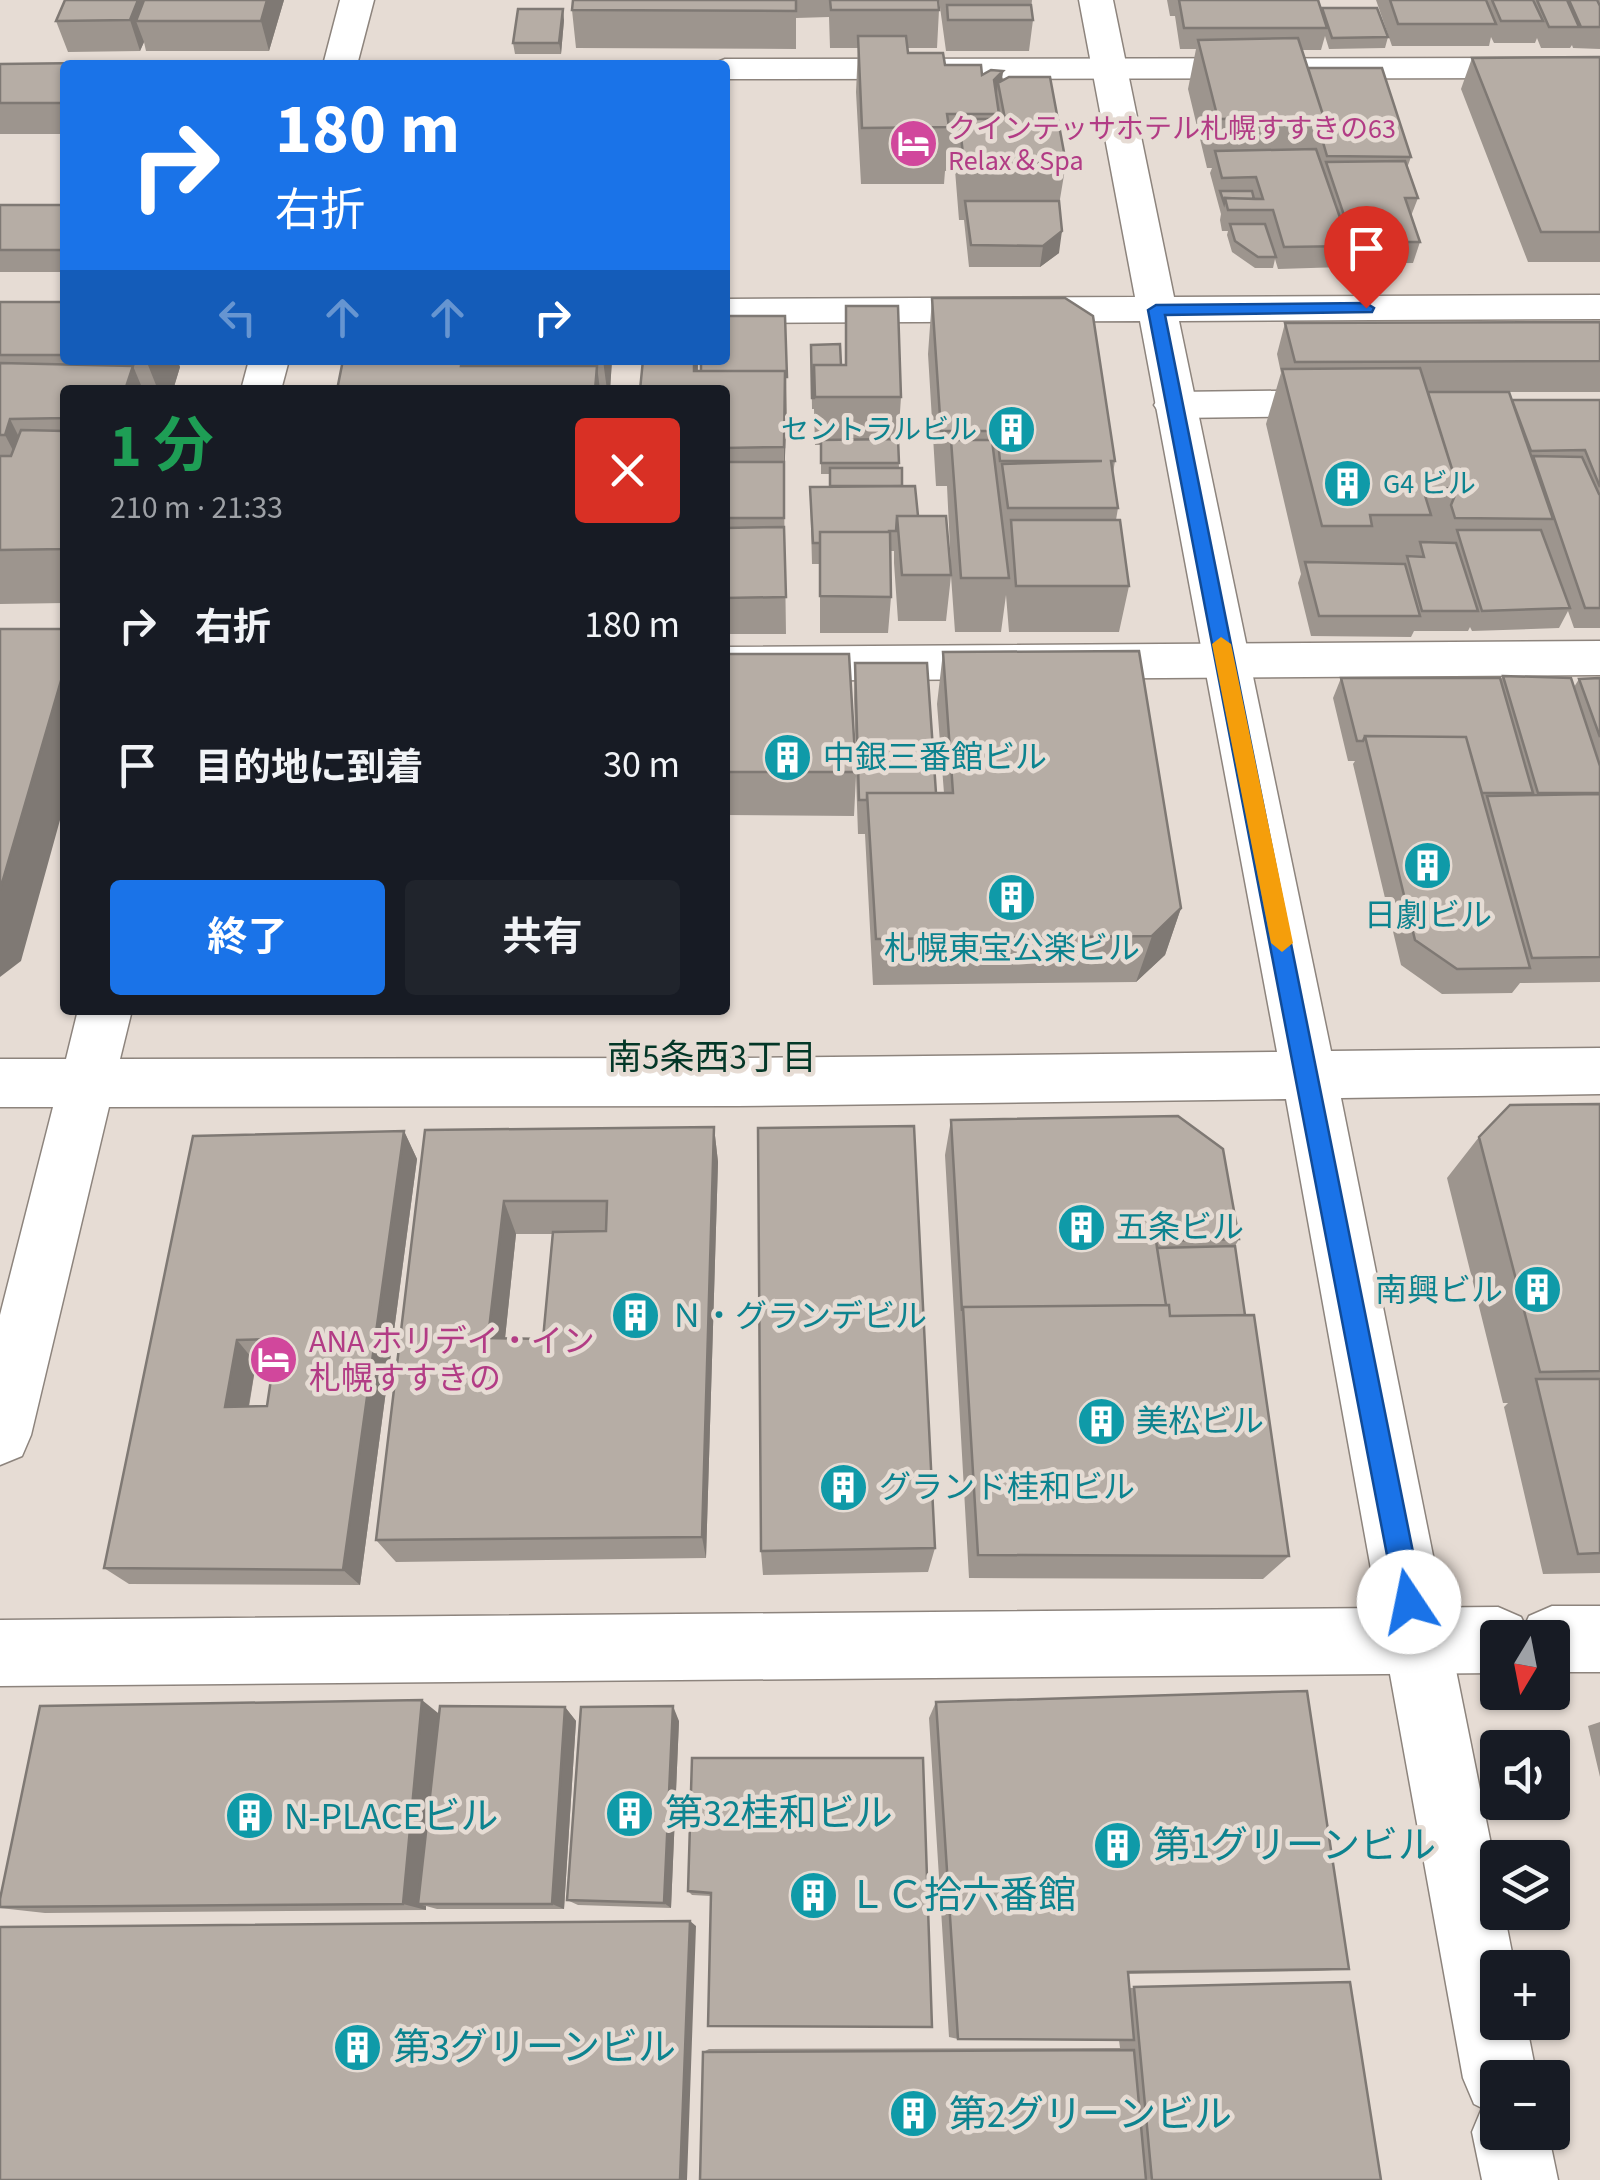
<!DOCTYPE html>
<html lang="ja">
<meta charset="utf-8">
<style>
body{margin:0;font-family:"Source Sans 3","Noto Sans JP",sans-serif;background:#20242c;color:#f1f3f6;height:100vh;display:flex;flex-direction:column;font-size:38px;white-space:nowrap}
*{box-sizing:border-box;margin:0}
p{font-size:32px;color:#9ea1a6}
.icon{flex:none;width:55px;height:55px;fill:none;stroke:currentColor;stroke-width:2;stroke-linecap:round;stroke-linejoin:round}
.map{position:relative;flex:1;overflow:hidden}
.drawer{position:absolute;left:60px;top:385px;width:670px;height:630px;display:flex;flex-direction:column;background:#171b24;border-radius:10px;box-shadow:0 2px 8px #0004}
.drawer>*{flex:none}
.guide{position:absolute;left:60px;top:60px;width:670px;height:305px;border-radius:10px;box-shadow:0 2px 8px #0004;background:#1a73e8;color:#fff;overflow:hidden}
.needle{width:65px;rotate:190deg}
.tools{position:absolute;left:1480px;top:1620px;display:grid;gap:20px}
.tools a{display:grid;place-items:center;width:90px;height:90px;border-radius:10px;background:#171b24;box-shadow:0 2px 8px #0004;font-size:50px}
.pin{position:absolute;display:grid;place-items:center;width:85px;height:85px;color:#fff;margin:-102px -42px;border-radius:50% 50% 50% 0;rotate:-45deg;box-shadow:0 0 10px #0007}
.pin .icon{rotate:45deg}
.me{position:absolute;width:110px;margin:-55px;rotate:349deg;stroke-linejoin:round;filter:drop-shadow(0 0 8px #0008)}
.turn{display:flex;align-items:center;gap:35px;height:210px;padding:0 50px;font-size:45px}
.turn .icon{width:130px;height:130px;stroke-width:2.5}
.turn b{display:block;font-size:70px;line-height:85px}
.lanes{display:flex;align-items:center;height:95px;padding:0 50px;background:#0003;justify-content:center;gap:50px;direction:ltr}
.lanes .off{opacity:.35}
.round{display:grid;place-items:center;flex:none;width:105px;height:105px;border-radius:10px;background:#20242c}
.summary{display:flex;align-items:center;justify-content:space-between;height:170px;padding:0 50px}
h1{font-size:60px;font-weight:700;line-height:75px;color:#1e9e55}
.primary-button{display:flex;gap:20px;margin-top:auto;padding:20px 50px}
.primary-button a{flex:1;height:115px;border-radius:10px;background:#1a73e8;color:#fff;font-size:40px;font-weight:700;line-height:115px;text-align:center}
.primary-button a+a{background:#20242c;color:#f1f3f6}
ul{padding:0;list-style:none}
li{display:flex;align-items:center;gap:30px;height:140px;padding:0 50px}
li div{flex:1}
li b{display:block;font-size:38px}
li em{font-style:normal}
.map>svg:first-child{display:block}
.lines{fill:none;stroke-linecap:round;stroke-linejoin:round}
.minor-casing{stroke:#8d847d;stroke-width:3}
.tertiary-casing{stroke:#8d847d;stroke-width:3}
.minor{fill:#fff;fill-rule:evenodd}
.tertiary{fill:#fff;fill-rule:evenodd}
.wall{fill:#9d958e;fill-rule:evenodd}
.shaded-wall{fill:#7f7974}
.building{fill:#b6ada5;stroke:#7f7974;stroke-width:2.5;fill-rule:evenodd}
.route{fill:#1a73e8;stroke:#114b97;stroke-width:2.5}
.slow{fill:#f59e0b}
.labels{text-anchor:middle;stroke-width:9;stroke-linejoin:round;paint-order:stroke}
.far-hotel-label{font-size:28px;fill:#b23c85;stroke:#e6dcd4;text-anchor:start}
.far-culture-label{font-size:28px;fill:#0d838f;stroke:#e6dcd4;text-anchor:end}
.culture-label{font-size:32px;fill:#0d838f;stroke:#e6dcd4;text-anchor:start}
.hotel-label{font-size:32px;fill:#b23c85;stroke:#e6dcd4;text-anchor:start}
.neighbourhood-label{font-size:35px;fill:#033727;stroke:#e6dcd4}
.near-culture-label{font-size:38px;fill:#0d838f;stroke:#e6dcd4;text-anchor:start}
</style>
<div class="map">
<svg width="1600" height="2180" viewBox="0 0 1600 2180">
<rect width="100%" height="100%" fill="#e6dcd4"/>
<g class="lines">
<defs>
<path id="minor" d="M1600 58V78L725 79V65H710L725 59Z
M1347 390 1362 394 1368 403 1362 412 1347 416 1175 418 1160 414 1154 405 1160 396 1175 392Z
M1600 641V675L725 681V647Z
M1552 1606H1600V1672H1552V1638H1498V1673L0 1686V1620L1498 1607 1521 1617 1525 1625 1529 1616Z"/>
<path id="tertiary" d="M340 0H374L357 65H323Z
M1079 0H1113L1174 297 1600 295V319L1179 321 1331 1051 1600 1048V1094L1341 1098 1498 1879V1912H1504L1515 1968H1498V2022H1526L1537 2078H1498V2132H1548L1558 2180H1482L1472 2132 1482 2108 1474 2104 1463 2078 1286 1099 737 1106 109 1107 31 1435 22 1456 0 1465V1315L53 1107H0V1059H66L78 1010H132L120 1059 737 1058 1277 1052 1140 321 725 323V299L1135 297Z
M249 360H289L281 390H241Z"/>
</defs>
<use href="#minor" class="minor-casing"/>
<use href="#tertiary" class="tertiary-casing"/>
<use href="#minor" class="minor"/>
<use href="#tertiary" class="tertiary"/>
</g>
<path class="wall" d="M65 0H284L269 51H146L144 42 140 51 68 52 56 21Z
M573 0H938L939 10 937 48H908V53L945 65 982 75 1003 71 1002 77 1066 163 1059 205V253L1040 267H969L964 220H959L955 170 945 171 944 184H861L856 92 858 48H830L829 17 796 18V49L576 48 572 10Z
M939 0H1032L1031 10 1033 20 1029 51H946Z
M1167 0H1318L1322 12V8L1388 37 1385 48 1329 49 1325 36 1321 50H1302L1308 68 1411 157 1407 168 1418 198 1411 216 1420 242 1413 263 1346 264 1345 261 1343 267 1278 269 1275 259 1273 268H1255L1232 252 1227 235 1228 231H1222L1220 220 1221 214 1210 173 1212 168H1207L1188 89 1196 49H1180L1175 16H1170Z
M1376 0H1600V49L1573 48 1572 45 1570 48H1541L1537 38 1535 43H1494L1491 37 1489 46H1392Z
M564 20 561 54H515L513 43Z
M1600 57V262H1528L1461 89 1472 58Z
M0 64 65 65V134H0Z
M0 205H65V272H0Z
M932 298 1115 461 1113 473 1118 508 1116 520 1129 586 1119 632H1009L1006 595 1001 632H955L951 576 946 621H898L894 563V551H890L891 597 888 633H820V564H812L810 487 830 486 829 474H821V445H815L814 409H812L811 345 841 365H845L846 306 901 397 898 442 899 468 902 486 918 516 951 568 947 486H936L928 354Z
M0 302H65V360H177L180 367 173 390H65V603L0 604Z
M785 316 787 414 786 415 784 495 786 634H725V390L643 360H698V371H701Z
M1600 322V392H1465L1512 400H1600V628H1574L1568 611 1559 628 1472 631 1470 627 1468 631H1414L1411 637 1311 636 1298 583 1301 574 1266 424 1281 373 1277 354 1285 323Z
M343 360H612L610 390H337Z
M943 652 1181 908 1165 955 1136 982 873 985 865 834H858L856 776 854 816 725 815V654L856 763 854 699 855 663 936 793H944L937 704Z
M1503 676 1574 687 1579 679 1600 678V982L1520 983 1512 993 1442 994 1401 965 1353 764 1355 761H1348L1333 698 1341 678 1500 680Z
M1600 1104V1573L1543 1574 1504 1407 1508 1403H1503L1447 1178 1479 1137Z
M951 1120 1239 1239 1235 1246 1245 1315 1289 1556 1263 1579 969 1578 945 1155Z
M714 1127 718 1162 706 1558 396 1562 376 1540 425 1130ZM516 1234H552L543 1339 505 1338Z
M404 1131 417 1159 360 1585 129 1584 104 1568 193 1136ZM274 1362 267 1406 249 1407 256 1363Z
M935 1548 928 1572 763 1575 761 1551Z
M936 1702 1349 1969 1316 1971 1128 1974 1129 1988 1350 1982 1381 2180H700L703 2052 709 2049 1120 2048 1119 2040 958 2039 949 2037 929 1718Z
M565 1707 576 1721 564 1909H437L426 1906V1910L45 1913 0 1908 439 1714Z
M679 1721 671 1908 578 1905 567 1900Z
M1600 1722V1777L1588 1726Z
M692 1758 711 1896 692 1895 688 1891Z"/>
<path class="shaded-wall" d="M138 0H160L136 21 144 42 140 51 130 20Z
M267 0H284L269 51 261 21Z
M563 9 564 20 561 54 559 43Z
M1003 71 1000 95 998 83 995 114 994 80Z
M1062 231 1059 253 1040 267 1043 246Z
M146 360H177L180 367 173 390H158Z
M603 360H612L610 390H607Z
M694 360H698L697 390H695Z
M133 366 143 390H125Z
M597 366 600 390H595Z
M785 371 786 419 784 495V447Z
M10 419 39 477 35 493 5 435Z
M65 667V802L21 961 0 977V890Z
M1181 908 1165 955 1136 982 1152 936Z
M714 1127 718 1162 706 1558 702 1537Z
M404 1131 417 1159 360 1585 343 1570Z
M504 1201 516 1234 502 1367 488 1338Z
M237 1340 256 1363 245 1427 225 1407Z
M422 1700 443 1717 418 1904 426 1906V1910L403 1904Z
M673 1706 679 1721 671 1908 664 1903Z
M565 1707 576 1721 564 1909 552 1904Z
M690 1921 696 1926 687 2180H680Z"/>
<path class="building" d="M65 0H138L130 20 56 21Z
M144 0H267L261 21H136Z
M573 0H796V11L572 10Z
M830 0H938L939 10H831Z
M1179 0H1318L1327 28H1184Z
M1390 0H1486L1496 24H1398Z
M1492 0H1533L1543 21H1501Z
M1537 0H1567L1579 27H1549Z
M1569 0H1597L1600 6V27H1581Z
M947 5H1031L1033 20H948Z
M1322 8H1377L1388 37 1332 38Z
M518 9H563L559 43H513Z
M858 36H906L908 53H943L945 65H981L982 75 991 70 1003 71 994 80 999 114H947L949 127 862 128Z
M1298 38 1324 118 1218 119 1198 40Z
M1600 57V232H1541L1472 58Z
M167 62 166 65H65V103H0V64Z
M1308 68H1382L1411 157 1327 156 1320 132 1324 118Z
M1009 77H1050L1066 163H964L959 119H1005L998 83Z
M1316 149 1350 246 1284 247 1273 210H1228L1225 198 1263 199 1256 177 1222 178 1215 151Z
M1405 161 1418 198H1405L1420 242H1353L1326 162Z
M1220 191H1252L1254 199 1225 198 1224 203Z
M965 201H1059L1062 231 1043 246 971 245Z
M0 205H65V250H0Z
M1230 224H1265L1276 257H1258L1235 241Z
M932 298H1065L1093 316 1115 461H1111L1118 508H1008L1002 464 1102 461H1000L997 431H941Z
M0 302H65V355H0Z
M846 306H898L901 397H815L814 365H846Z
M725 316H785L787 377H785V371H701V360H725Z
M1600 322V361L1295 362 1285 323Z
M840 344 841 365H814V398H812L811 345Z
M343 360H462L461 366H597L595 390H337Z
M469 360H603V361L469 363Z
M643 360H694V371H785L784 447 725 448V390H640Z
M0 363 133 366 125 390H65V418L10 419 5 435H0Z
M1420 368 1458 488 1423 489 1431 515H1370L1372 526H1322L1282 369Z
M1428 392H1509L1553 519 1455 518 1451 505 1458 488Z
M1512 400H1600V487L1585 450 1531 451Z
M21 430 65 431V549L0 550V456H11Z
M898 439 899 463H821V440Z
M951 440H992L1009 578H961Z
M1533 456 1582 457 1599 494H1600V608H1585Z
M725 462H784V518H725Z
M830 468H902V486H830Z
M915 486 918 516H897L896 531H889V532H820V543H813L810 487Z
M897 516H946L951 575H902Z
M1011 520H1120L1129 586H1016Z
M784 527 786 597 725 598V528Z
M1457 530H1541L1570 608 1482 611Z
M820 532H890L891 597 820 596Z
M1420 542 1456 543 1478 611H1422L1407 556 1424 557Z
M1305 562 1405 564 1420 616H1319Z
M0 629H65V667L0 890Z
M1139 651 1181 908 1152 936 876 939 867 793H953L943 652Z
M725 654H849L856 772H725Z
M855 663H927L936 793H867V800H859Z
M1503 676 1571 678 1600 766V793H1538Z
M1341 678H1500L1533 793H1482L1466 737 1365 736 1363 741H1357Z
M1600 678V737L1579 679Z
M1365 736 1466 737 1530 968 1457 969 1415 940Z
M1600 794V957L1532 958 1487 796Z
M1600 1104V1371L1540 1372 1479 1137 1510 1105Z
M1178 1116 1223 1149 1239 1239 1156 1241 1166 1305 963 1307 962 1311 951 1120Z
M914 1126 935 1548 761 1551 758 1128Z
M714 1127 702 1537 376 1540 425 1130ZM504 1201H607L606 1231 553 1232 543 1339 488 1338Z
M404 1131 343 1570 104 1568 193 1136ZM277 1339 267 1406 225 1407 237 1340Z
M1235 1246 1245 1315 1170 1316 1169 1305H1166L1157 1248Z
M1169 1305 1170 1316 1254 1315 1289 1556 978 1555 963 1307Z
M1536 1379H1600V1553L1578 1554Z
M1307 1691 1349 1969 1128 1972 1134 2040 958 2039 936 1702Z
M422 1700 403 1904 0 1907V1899L40 1706Z
M440 1706 565 1707 552 1904H418Z
M673 1706 664 1903 567 1900 581 1707Z
M692 1758H923L932 2027 708 2026 711 1893 688 1891Z
M690 1921 680 2180H0V1927Z
M1350 1982 1381 2180H1152L1134 1987Z
M1134 2050 1146 2180H700L703 2052Z"/>
<path class="route" d="M1366 303 1374 308 1372 312 1165 315 1423 1602 1419 1612 1409 1616 1400 1612 1396 1602 1148 310 1156 305Z"/>
<path class="slow" d="M1221 637 1231 644 1293 943 1282 952 1271 943 1212 644Z"/>
<defs>
<symbol id="hotel-disc" viewBox="-11 -11 22 22"><circle r="9.5" fill="#d1479c" stroke="#e6dcd4"/><path d="M-6-4.5h1.5V1H6V5H4.5V3h-9V5H-6ZM-4 0a1.8 1.8 0 1 1 3.6 0ZM.5 0V-2.5h3Q6-2.5 6 0Z" fill="#fff"/></symbol>
<symbol id="building-disc" viewBox="-11 -11 22 22"><circle r="9.5" fill="#0f9aa8" stroke="#e6dcd4"/><path d="M-4-6H4V6H1V3H-1V6H-4ZM-2.5-4.3h1.7v1.8h-1.7ZM.8-4.3h1.7v1.8H.8ZM-2.5-1h1.7V.8h-1.7ZM.8-1h1.7V.8H.8Z" fill="#fff"/></symbol>
</defs>
<g fill-rule="evenodd">
<use href="#hotel-disc" x="886" y="116" width="55" height="55"/>
<use href="#building-disc" x="984" y="402" width="55" height="55"/>
<use href="#building-disc" x="1320" y="456" width="55" height="55"/>
<use href="#building-disc" x="760" y="730" width="55" height="55"/>
<use href="#building-disc" x="1400" y="838" width="55" height="55"/>
<use href="#building-disc" x="984" y="870" width="55" height="55"/>
<use href="#building-disc" x="1054" y="1200" width="55" height="55"/>
<use href="#building-disc" x="1510" y="1262" width="55" height="55"/>
<use href="#building-disc" x="608" y="1288" width="55" height="55"/>
<use href="#hotel-disc" x="246" y="1332" width="55" height="55"/>
<use href="#building-disc" x="1074" y="1394" width="55" height="55"/>
<use href="#building-disc" x="816" y="1460" width="55" height="55"/>
<use href="#building-disc" x="602" y="1786" width="55" height="55"/>
<use href="#building-disc" x="222" y="1788" width="55" height="55"/>
<use href="#building-disc" x="1090" y="1818" width="55" height="55"/>
<use href="#building-disc" x="786" y="1868" width="55" height="55"/>
<use href="#building-disc" x="330" y="2020" width="55" height="55"/>
<use href="#building-disc" x="886" y="2086" width="55" height="55"/>
</g>
<g class="labels">
<g class="far-hotel-label">
<text x="948" y="138">クインテッサホテル札幌すすきの63<tspan x="948" dy="32">Relax＆Spa</tspan></text>
</g>
<g class="far-culture-label">
<text x="977" y="439">セントラルビル</text>
<text x="1383" y="493" text-anchor="start">G4 ビル</text>
</g>
<g class="culture-label">
<text x="823" y="768">中銀三番館ビル</text>
<text x="1428" y="926" text-anchor="middle">日劇ビル</text>
<text x="1012" y="959" text-anchor="middle">札幌東宝公楽ビル</text>
<text x="1116" y="1238">五条ビル</text>
<text x="1503" y="1301" text-anchor="end">南興ビル</text>
<text x="671" y="1327">Ｎ・グランデビル</text>
<text x="1136" y="1432">美松ビル</text>
<text x="879" y="1498">グランド桂和ビル</text>
</g>
<g class="hotel-label">
<text x="309" y="1352">ANA ホリデイ・イン<tspan x="309" dy="37">札幌すすきの</tspan></text>
</g>
<g class="neighbourhood-label">
<text x="712" y="1069">南5条西3丁目</text>
</g>
<g class="near-culture-label">
<text x="665" y="1826">第32桂和ビル</text>
<text x="284" y="1829">N-PLACEビル</text>
<text x="1153" y="1858">第1グリーンビル</text>
<text x="848" y="1908">ＬＣ拾六番館</text>
<text x="393" y="2060">第3グリーンビル</text>
<text x="949" y="2127">第2グリーンビル</text>
</g>
</g>
</svg>
<div class="tools">
<a><svg class="needle" viewBox="-14 -14 28 28"><path d="M0-13l5 13h-10z" fill="#e53935"/><path d="M0 13l5-13h-10z" fill="#9ea1a6"/></svg></a>
<a><svg class="icon" aria-label="sound" viewBox="0 0 24 24"><path d="M4 9h4l5-4v14l-5-4H4zM17 9q2 3 0 6"/></svg></a>
<a><svg class="icon" aria-label="layers" viewBox="0 0 24 24"><path d="M12 4l9 5-9 5-9-5zM3 14l9 5 9-5"/></svg></a>
<a>+</a>
<a>−</a>
</div>
<div class="pin" style="left:1366px;top:308px;background:#d93025"><svg class="icon" aria-label="arrive" viewBox="0 0 24 24"><path d="M6 21V4h12l-3 4 3 4H6"/></svg></div>
<svg class="me" style="left:1409px;top:1602px" viewBox="-20 -20 40 40"><circle r="19" fill="#fff"/><path d="M0-13L10 11 0 6-10 11z" fill="#1a73e8"/></svg>
<div class="guide">
<div class="turn"><svg class="icon" aria-label="right" viewBox="0 0 24 24"><path d="M7 20v-9h11M14 6l5 5-5 5"/></svg><div><b>180 m</b>右折</div></div>
<div class="lanes"><svg class="icon off" aria-label="left" viewBox="0 0 24 24"><path d="M17 20v-9H6M10 6l-5 5 5 5"/></svg><svg class="icon off" aria-label="ahead" viewBox="0 0 24 24"><path d="M12 20V5M6 11l6-6 6 6"/></svg><svg class="icon off" aria-label="ahead" viewBox="0 0 24 24"><path d="M12 20V5M6 11l6-6 6 6"/></svg><svg class="icon" aria-label="right" viewBox="0 0 24 24"><path d="M7 20v-9h11M14 6l5 5-5 5"/></svg></div>
</div>
<section class="drawer">
<div class="summary"><div><h1>1 分</h1><p>210 m · 21:33</p></div><a class="round" style="background:#d93025;color:#fff"><svg class="icon" aria-label="close" viewBox="0 0 24 24"><path d="M6 6l12 12M18 6L6 18"/></svg></a></div>
<ul>
<li><svg class="icon" aria-label="right" viewBox="0 0 24 24"><path d="M7 20v-9h11M14 6l5 5-5 5"/></svg><div><b>右折</b></div><em>180 m</em></li>
<li><svg class="icon" aria-label="arrive" viewBox="0 0 24 24"><path d="M6 21V4h12l-3 4 3 4H6"/></svg><div><b>目的地に到着</b></div><em>30 m</em></li>
</ul>
<div class="primary-button"><a>終了</a><a>共有</a></div>
</section>
</div>
